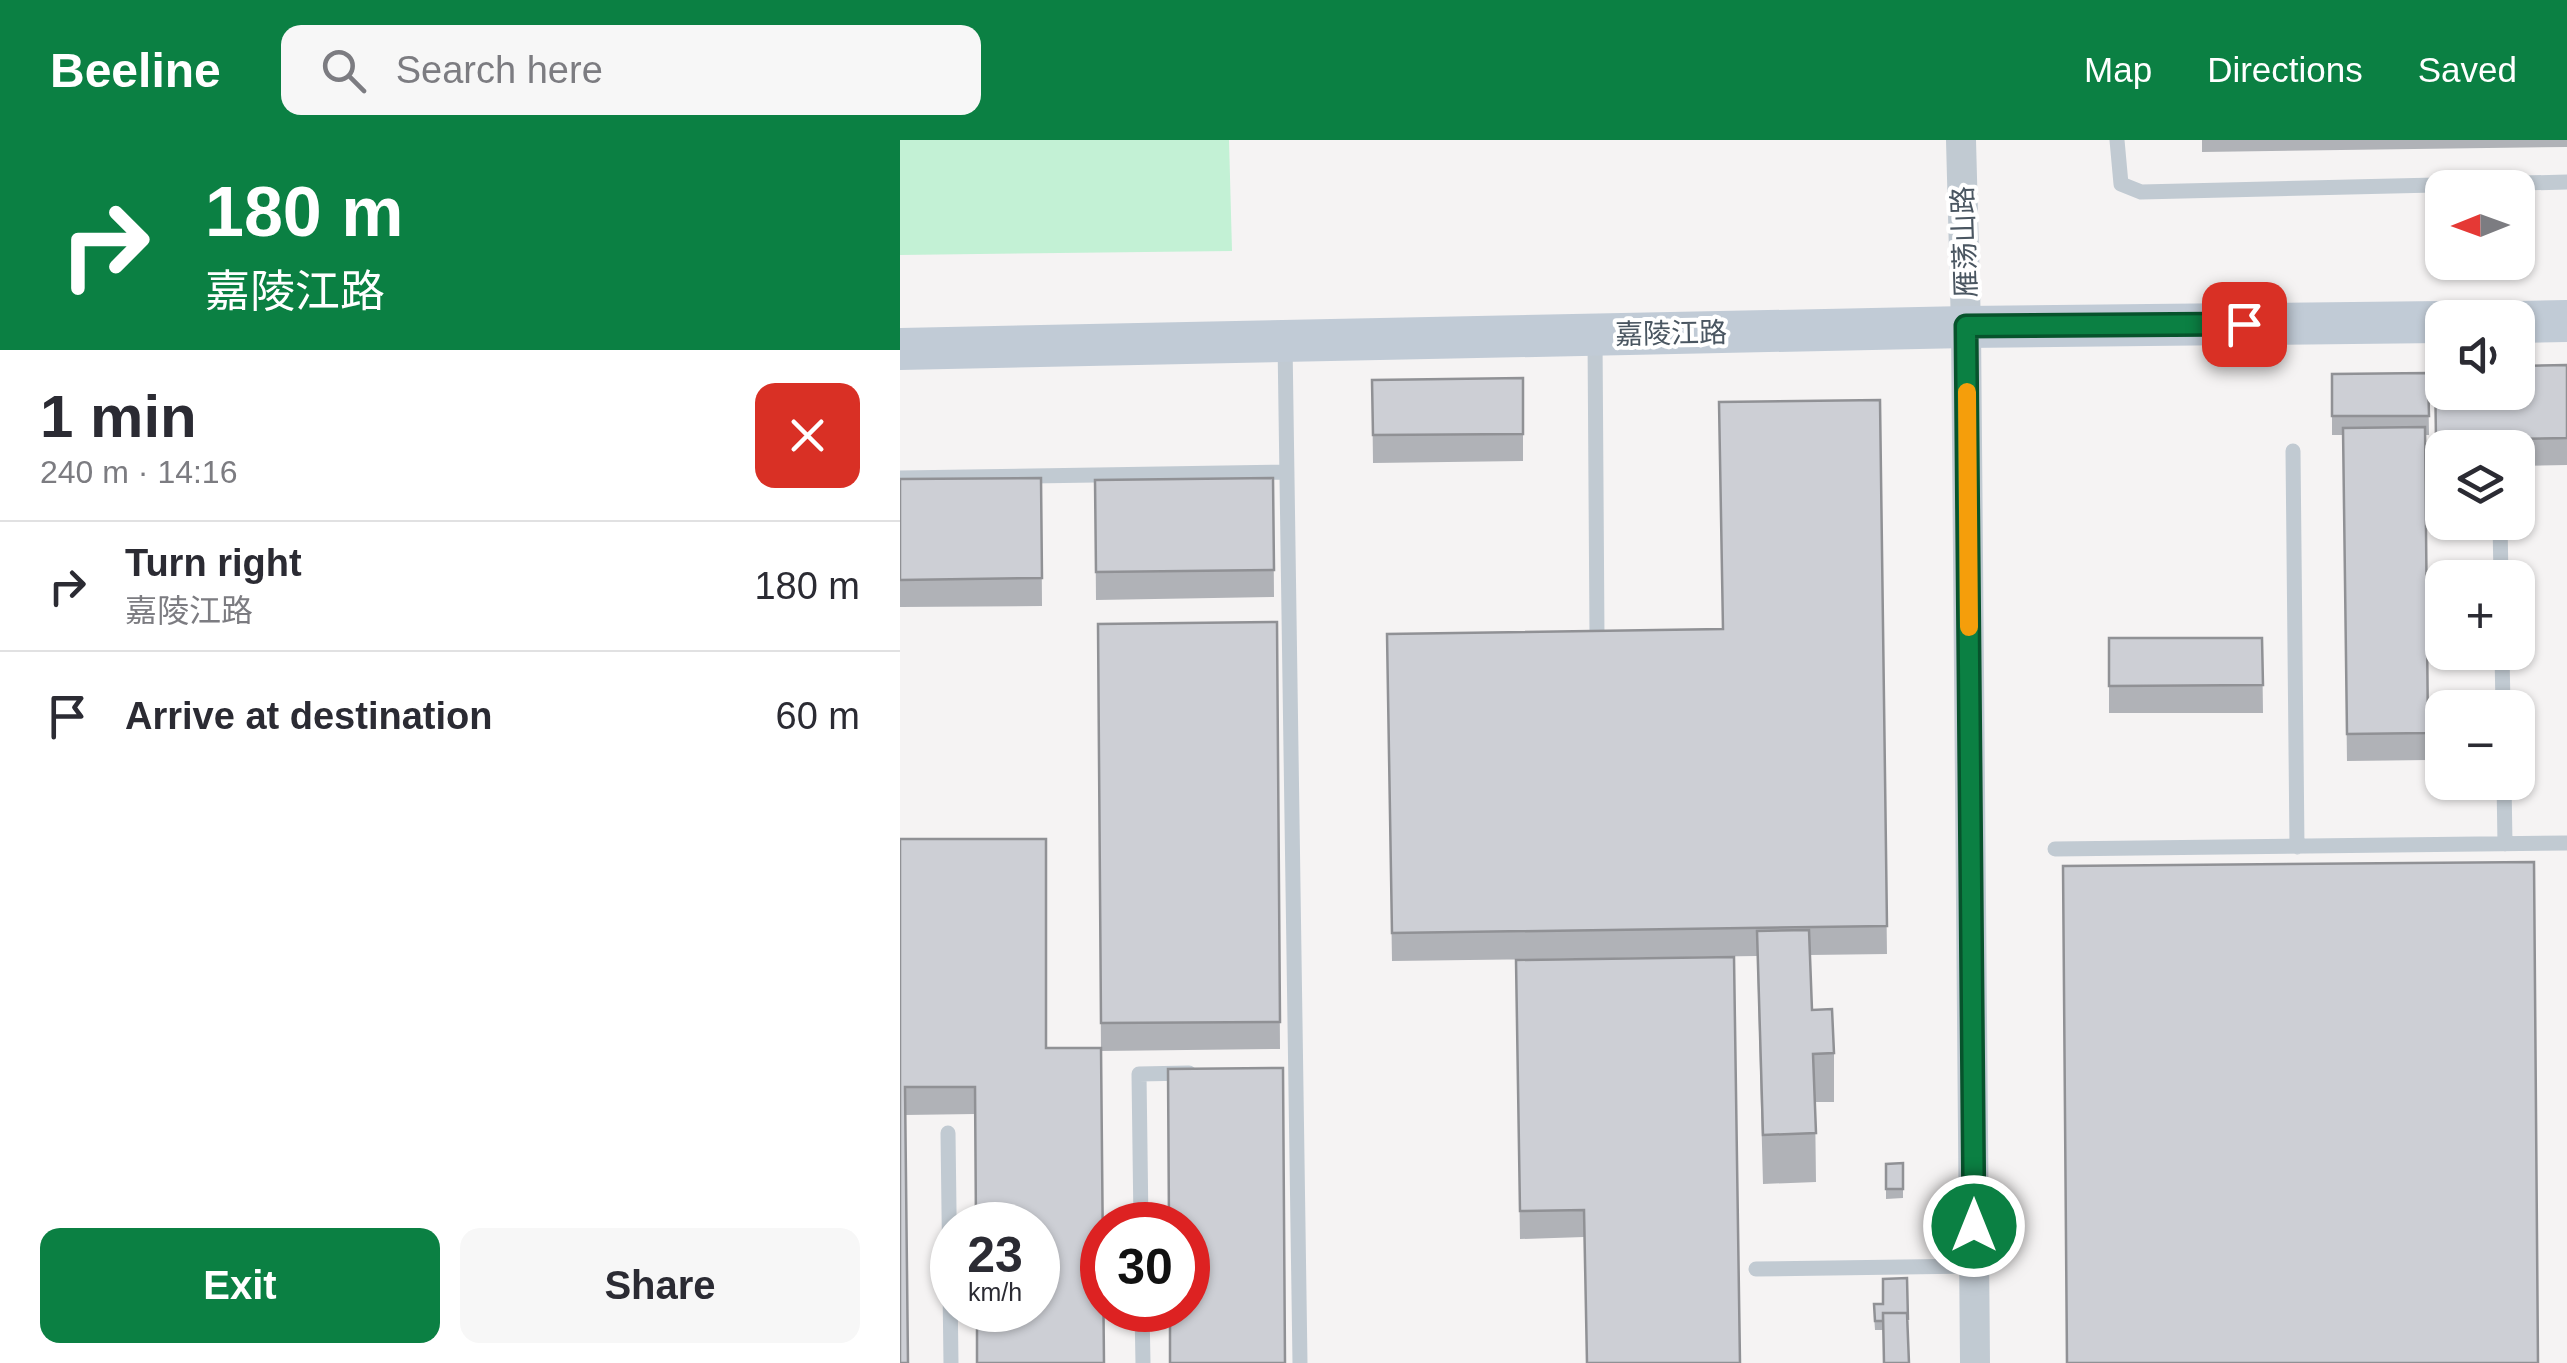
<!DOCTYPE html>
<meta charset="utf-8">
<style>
body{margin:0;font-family:Helvetica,"Noto Sans SC",sans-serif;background:#f7f7f7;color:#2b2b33;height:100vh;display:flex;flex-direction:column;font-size:38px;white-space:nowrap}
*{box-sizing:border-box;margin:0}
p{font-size:32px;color:#7c7c81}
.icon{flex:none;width:55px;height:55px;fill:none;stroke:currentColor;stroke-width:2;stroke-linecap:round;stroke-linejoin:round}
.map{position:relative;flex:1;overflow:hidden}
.sheet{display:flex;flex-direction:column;background:#fff;width:900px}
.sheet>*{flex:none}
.hud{background:#0b8043;color:#fff;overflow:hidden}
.needle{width:65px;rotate:269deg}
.tools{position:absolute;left:1525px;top:30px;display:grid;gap:20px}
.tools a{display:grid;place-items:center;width:110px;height:110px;border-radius:20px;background:#fff;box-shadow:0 2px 8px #0004;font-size:50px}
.speed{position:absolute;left:30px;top:1062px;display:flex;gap:20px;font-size:50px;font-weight:700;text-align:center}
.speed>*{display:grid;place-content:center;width:130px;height:130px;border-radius:50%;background:#fff;box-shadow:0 2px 8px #0004;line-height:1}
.speed small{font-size:25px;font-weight:400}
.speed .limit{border:15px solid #d22;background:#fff;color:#111}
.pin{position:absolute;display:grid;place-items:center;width:85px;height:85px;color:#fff;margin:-42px;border-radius:20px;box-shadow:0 5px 15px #0006}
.me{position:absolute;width:110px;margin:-55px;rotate:0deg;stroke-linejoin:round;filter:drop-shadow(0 0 8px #0008)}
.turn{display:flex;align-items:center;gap:35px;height:210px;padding:0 40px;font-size:45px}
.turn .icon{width:130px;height:130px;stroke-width:2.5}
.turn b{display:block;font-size:70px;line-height:85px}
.round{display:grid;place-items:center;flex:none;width:105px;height:105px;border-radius:20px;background:#f7f7f7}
.overview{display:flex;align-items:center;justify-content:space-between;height:170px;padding:0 40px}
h1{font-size:60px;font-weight:700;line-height:75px}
.cta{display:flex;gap:20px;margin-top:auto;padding:20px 40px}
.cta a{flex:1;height:115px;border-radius:20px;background:#0b8043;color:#fff;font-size:40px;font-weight:700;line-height:115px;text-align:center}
.cta a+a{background:#f7f7f7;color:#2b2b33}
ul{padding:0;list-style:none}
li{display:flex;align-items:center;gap:30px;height:130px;padding:0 40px;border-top:2px solid #e1e1e2}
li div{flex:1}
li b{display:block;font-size:38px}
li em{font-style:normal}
header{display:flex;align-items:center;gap:60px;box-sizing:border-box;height:140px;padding:0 50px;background:#0b8043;color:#fff}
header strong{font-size:48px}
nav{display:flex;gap:55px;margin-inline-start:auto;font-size:35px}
.search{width:700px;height:90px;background:#f7f7f7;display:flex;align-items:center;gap:25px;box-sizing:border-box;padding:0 35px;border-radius:20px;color:#7c7c81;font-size:38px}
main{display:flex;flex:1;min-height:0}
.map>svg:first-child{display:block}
.green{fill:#c3f1d5}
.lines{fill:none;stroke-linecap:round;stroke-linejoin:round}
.lane{stroke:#c1cad2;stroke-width:15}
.street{stroke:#c1cad2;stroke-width:30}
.secondary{stroke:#c1cbd6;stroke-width:42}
.wall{fill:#b0b2b7}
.building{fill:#cdcfd5;stroke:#909195;stroke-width:2.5}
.route-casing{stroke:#07532c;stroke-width:25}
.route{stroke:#0b8043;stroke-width:18}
.slow{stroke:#f59e0b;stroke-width:18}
.labels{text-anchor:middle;stroke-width:8;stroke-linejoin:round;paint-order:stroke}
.street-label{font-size:28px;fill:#4a5661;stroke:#fff}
</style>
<header>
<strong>Beeline</strong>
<div class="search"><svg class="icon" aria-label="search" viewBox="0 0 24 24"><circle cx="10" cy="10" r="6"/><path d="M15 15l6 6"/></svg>Search here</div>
<nav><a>Map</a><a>Directions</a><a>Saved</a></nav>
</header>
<main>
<section class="sheet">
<div class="hud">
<div class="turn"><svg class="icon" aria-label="right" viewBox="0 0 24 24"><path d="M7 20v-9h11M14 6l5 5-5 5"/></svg><div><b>180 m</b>嘉陵江路</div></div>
</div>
<div class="overview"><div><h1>1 min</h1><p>240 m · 14:16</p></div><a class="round" style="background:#d93025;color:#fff"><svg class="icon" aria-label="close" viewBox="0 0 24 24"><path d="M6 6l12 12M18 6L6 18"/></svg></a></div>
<ul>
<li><svg class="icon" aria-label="right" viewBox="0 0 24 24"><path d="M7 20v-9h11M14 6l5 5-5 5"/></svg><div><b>Turn right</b><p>嘉陵江路</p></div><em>180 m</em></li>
<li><svg class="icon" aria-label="arrive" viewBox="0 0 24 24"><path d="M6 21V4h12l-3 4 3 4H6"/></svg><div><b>Arrive at destination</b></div><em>60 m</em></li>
</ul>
<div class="cta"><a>Exit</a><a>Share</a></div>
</section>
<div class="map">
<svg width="1667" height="1223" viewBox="0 0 1667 1223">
<rect width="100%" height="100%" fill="#f5f3f3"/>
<path class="green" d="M0 0H329L332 111 0 115Z"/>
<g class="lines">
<path class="lane" d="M1217 0 1221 44 1241 52 1667 42
M695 196 697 497
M385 202 400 1223
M1393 311 1397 707
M0 338 387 332
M1600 382 1601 438
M1602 512 1603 568
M1604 642 1605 704
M1155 709 1667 703
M48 993 51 1223
M241 1085 239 934 289 933
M856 1129 1074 1126
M242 1170 243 1223"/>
<path class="street" d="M1061 0 1066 187 1075 1223"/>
<path class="secondary" d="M1618 182 1667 181
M0 209 1066 187 1542 182"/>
</g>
<path class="wall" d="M1302 0H1667V7L1302 12Z
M1667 225V325L1618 326V308H1542V327L1536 328 1535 228Z
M1528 233 1529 295H1525L1528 620 1447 621 1443 295H1432V234Z
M623 238V321L473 323 472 240Z
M980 260 987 814 910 815 912 870 934 913V962H915L916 1042 863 1044 857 816 492 821 487 494 822 489Z
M141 338 142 466 0 467V339Z
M373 338 374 457 196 460 195 340Z
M377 482 380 909 201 911 198 484Z
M1209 498H1362L1363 573H1209Z
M0 699 146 908 75 974 5 975Z
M834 817 684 1097 620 1099 616 820Z
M1003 1023V1058L986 1059V1024Z
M983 1164V1190H975L974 1174Z"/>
<path class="building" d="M1667 225V298L1536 300 1535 228H1542V252H1618V226Z
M1528 233 1529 276H1432V234Z
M623 238V294L473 295 472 240Z
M980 260 987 786 492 793 487 494 823 489 819 262Z
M1525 287 1528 593 1447 594 1443 288Z
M141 338 142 438 0 440V339Z
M373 338 374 430 196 432 195 340Z
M377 482 380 882 201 883 198 484Z
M1209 498H1362L1363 545 1209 546Z
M0 699H146V908H201L204 1223H77V1170H138V1085H76L75 947H5L8 1223H0Z
M1634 722 1638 1223H1167L1163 726Z
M909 790 912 870 932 869 934 913 913 914 916 993 863 995 857 791Z
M834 817 840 1223H687L684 1070 620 1071 616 820Z
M383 928 385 1223H270V1170H288V1085H269L268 929Z
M1003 1023V1049H986V1024Z
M1007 1138 1008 1180 1007 1173H983V1181H975L974 1164H983V1139Z
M983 1173H1007L1009 1223H984Z"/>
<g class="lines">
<defs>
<path id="route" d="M1074 1086 1066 186 1344 184"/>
</defs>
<use href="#route" class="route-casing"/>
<use href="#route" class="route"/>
<path class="slow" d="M1067 252 1069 487"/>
</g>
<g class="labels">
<g class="street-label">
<text transform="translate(1064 102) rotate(-92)" y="10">雁荡山路</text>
<text transform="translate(771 193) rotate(-1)" y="10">嘉陵江路</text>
</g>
</g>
</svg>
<div class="tools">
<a><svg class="needle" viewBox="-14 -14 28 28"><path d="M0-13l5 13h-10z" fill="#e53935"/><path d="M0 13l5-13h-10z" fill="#7c7c81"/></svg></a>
<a><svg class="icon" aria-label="sound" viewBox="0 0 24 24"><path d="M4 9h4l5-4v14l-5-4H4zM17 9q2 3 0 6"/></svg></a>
<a><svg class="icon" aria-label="layers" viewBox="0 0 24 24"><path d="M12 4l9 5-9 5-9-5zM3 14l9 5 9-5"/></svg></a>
<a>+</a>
<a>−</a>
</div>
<div class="speed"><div>23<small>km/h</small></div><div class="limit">30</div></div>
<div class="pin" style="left:1344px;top:184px;background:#d93025"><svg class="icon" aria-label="arrive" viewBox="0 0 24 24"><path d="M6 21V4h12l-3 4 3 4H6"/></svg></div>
<svg class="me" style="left:1074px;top:1086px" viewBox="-20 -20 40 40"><circle r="17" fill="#0b8043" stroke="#fff" stroke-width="3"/><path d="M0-11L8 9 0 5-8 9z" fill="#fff"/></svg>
</div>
</main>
